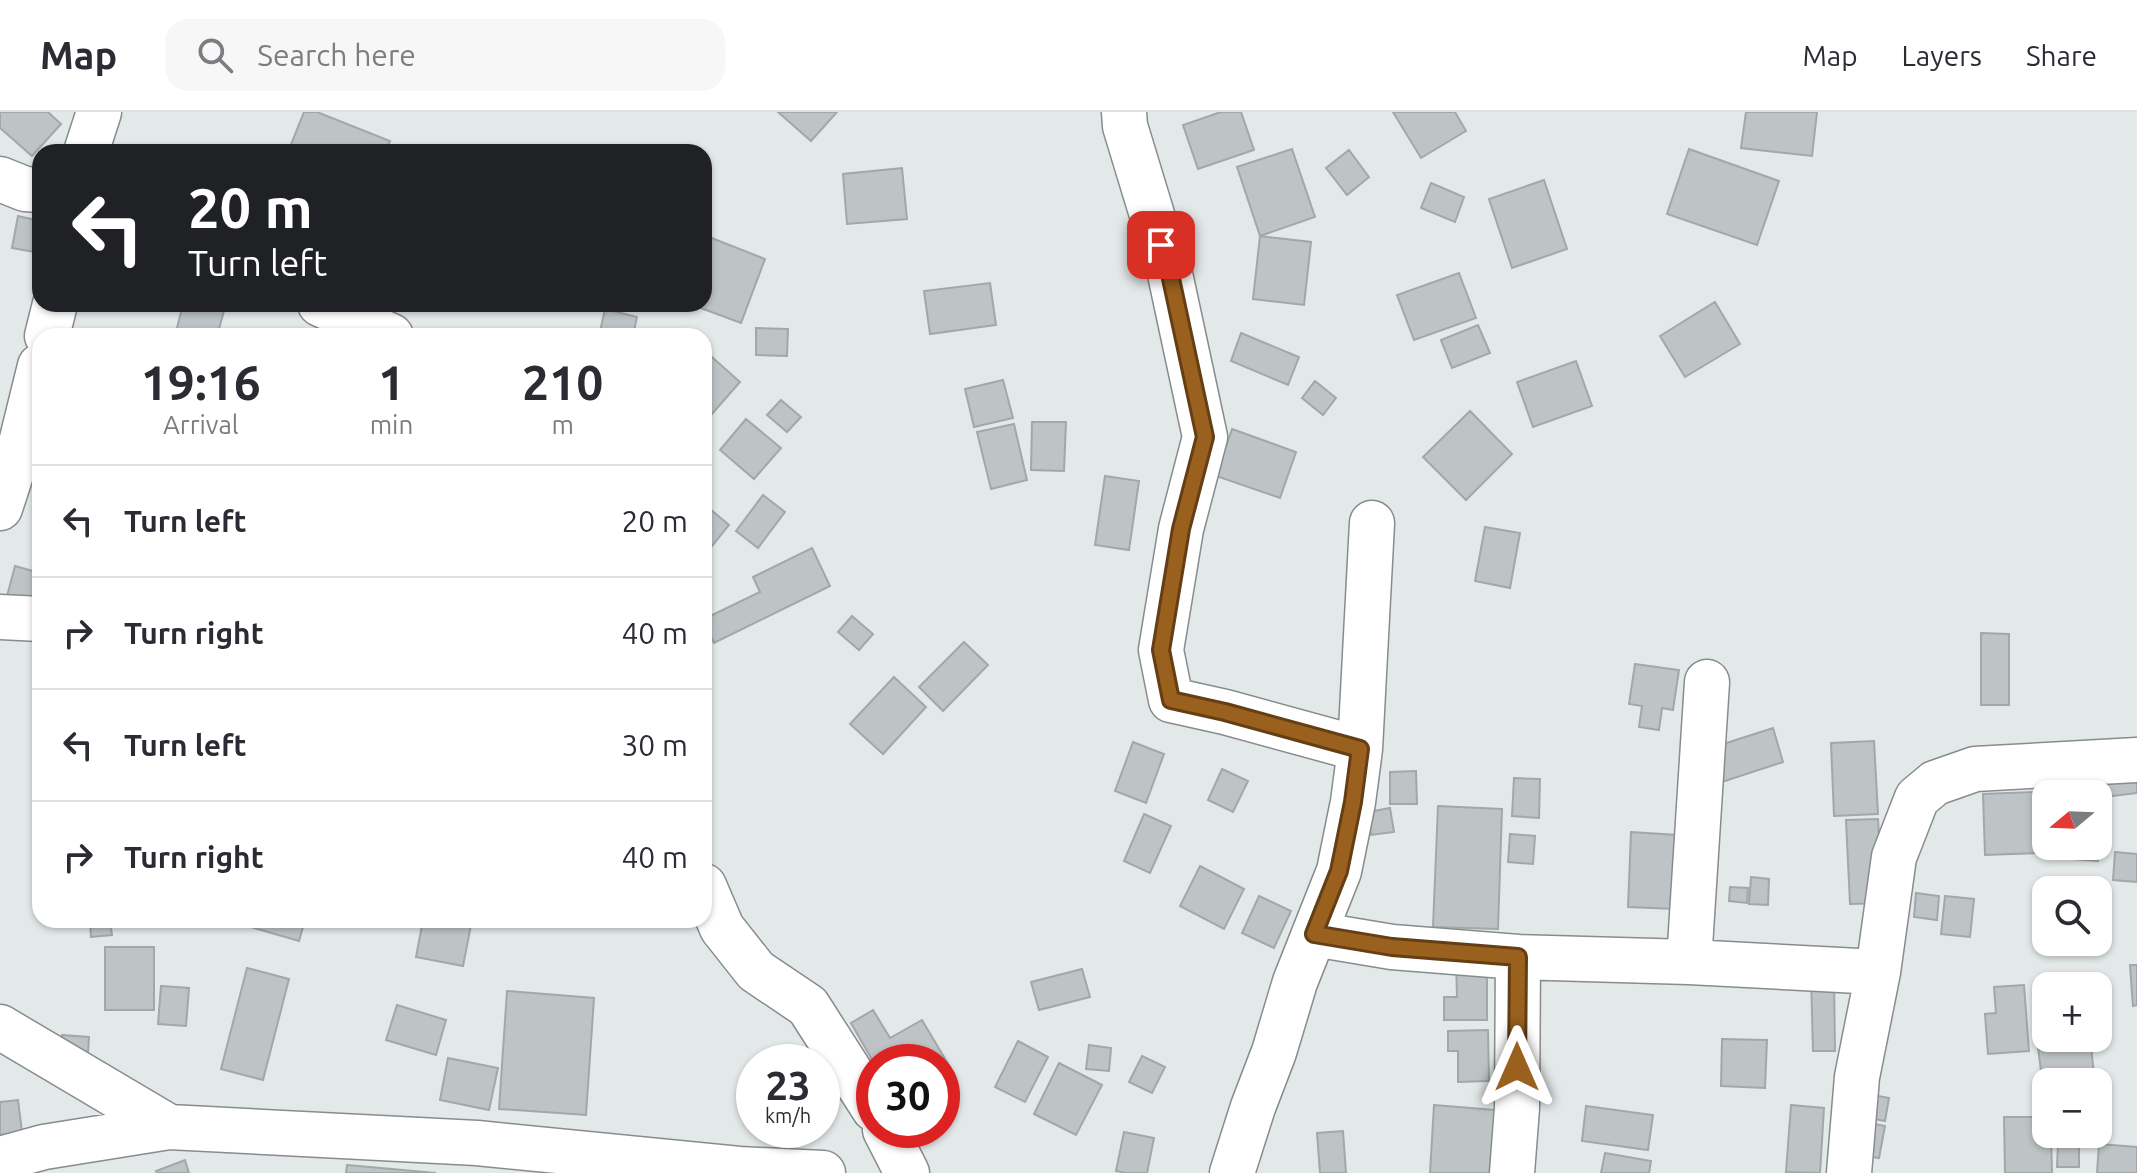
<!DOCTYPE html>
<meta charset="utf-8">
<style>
body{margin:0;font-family:Ubuntu,sans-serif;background:#f7f7f7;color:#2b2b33;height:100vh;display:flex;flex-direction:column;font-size:30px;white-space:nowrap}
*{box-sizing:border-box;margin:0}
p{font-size:26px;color:#7c7c81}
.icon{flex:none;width:44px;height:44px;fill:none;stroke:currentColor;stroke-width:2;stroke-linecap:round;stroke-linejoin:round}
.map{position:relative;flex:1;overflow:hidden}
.sheet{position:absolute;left:32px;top:216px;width:680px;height:600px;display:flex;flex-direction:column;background:#fff;border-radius:24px;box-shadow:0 2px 6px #0004}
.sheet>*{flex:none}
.guide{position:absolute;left:32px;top:32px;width:680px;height:168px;border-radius:24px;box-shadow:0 2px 6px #0004;background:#202124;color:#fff;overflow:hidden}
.needle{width:52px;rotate:251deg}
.controls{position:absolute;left:2032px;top:668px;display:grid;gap:16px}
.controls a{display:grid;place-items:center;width:80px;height:80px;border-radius:16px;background:#fff;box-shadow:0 2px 6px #0004;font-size:40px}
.speed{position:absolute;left:736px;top:932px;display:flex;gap:16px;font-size:40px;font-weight:700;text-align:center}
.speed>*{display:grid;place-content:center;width:104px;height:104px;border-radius:50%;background:#fff;box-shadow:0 2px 6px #0004;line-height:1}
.speed small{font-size:20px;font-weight:400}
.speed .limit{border:12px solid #d22;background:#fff;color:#111}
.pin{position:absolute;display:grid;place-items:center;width:68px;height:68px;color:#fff;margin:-34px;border-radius:16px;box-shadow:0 4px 12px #0006}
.me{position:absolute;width:88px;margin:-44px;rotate:0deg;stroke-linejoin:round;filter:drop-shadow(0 0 6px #0008)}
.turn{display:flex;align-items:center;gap:28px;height:168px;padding:0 24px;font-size:36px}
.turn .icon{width:104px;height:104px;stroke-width:2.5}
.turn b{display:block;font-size:56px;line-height:68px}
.eta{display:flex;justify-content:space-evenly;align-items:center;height:136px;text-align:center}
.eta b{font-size:48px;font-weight:700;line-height:56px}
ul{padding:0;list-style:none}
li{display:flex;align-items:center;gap:24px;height:112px;padding:0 24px;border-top:2px solid #e1e1e2}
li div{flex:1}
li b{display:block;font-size:30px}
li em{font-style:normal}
header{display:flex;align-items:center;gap:48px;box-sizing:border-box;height:112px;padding:0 40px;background:#fff;border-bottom:2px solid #e1e1e2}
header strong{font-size:38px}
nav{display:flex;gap:44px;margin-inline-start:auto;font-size:28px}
.search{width:560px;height:72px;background:#f7f7f7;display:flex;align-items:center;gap:20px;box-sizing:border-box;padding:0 28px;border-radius:24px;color:#7c7c81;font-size:30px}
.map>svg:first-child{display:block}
.building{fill:#bec3c5;stroke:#a2a7a9;stroke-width:2}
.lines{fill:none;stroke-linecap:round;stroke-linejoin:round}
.minor-casing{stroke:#878c8d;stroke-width:47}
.minor{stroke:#fff;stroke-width:44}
.route-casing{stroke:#643e14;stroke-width:20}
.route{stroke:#9a601e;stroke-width:14}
</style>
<header>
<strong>Map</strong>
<div class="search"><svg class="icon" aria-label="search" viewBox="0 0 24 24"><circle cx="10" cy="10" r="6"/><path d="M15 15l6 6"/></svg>Search here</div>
<nav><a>Map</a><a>Layers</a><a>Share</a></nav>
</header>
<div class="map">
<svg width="2137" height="1061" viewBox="0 0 2137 1061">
<rect width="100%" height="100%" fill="#e3e8e9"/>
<path class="building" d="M0 0H48L61 12 32 44 0 16Z
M304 0H317L390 29 385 40H288Z
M778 0H837L811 29Z
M1221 0H1241L1254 38 1198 57 1183 13Z
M1393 0H1455L1466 19 1421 46Z
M1746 0H1817L1812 44 1741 36Z
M1292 37 1315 105 1260 124 1237 55Z
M1689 37 1779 69 1757 133 1667 102Z
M1349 38 1369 65 1347 83 1326 56Z
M902 56 907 107 847 112 843 62Z
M1544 68 1567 137 1512 156 1489 87Z
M1431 71 1464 85 1455 110 1421 96Z
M18 104 40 109V141L12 136Z
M704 123 765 147 741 211 690 192H704Z
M1260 124 1311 130 1304 193 1253 187Z
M1459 161 1476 206 1414 228 1397 183Z
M990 171 996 213 930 222 924 179Z
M1715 190 1740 232 1685 265 1660 224Z
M183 192H199L224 199 217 224H175Z
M605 197 637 205 633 224H599Z
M1478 213 1490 241 1452 256 1441 228Z
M756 216 788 217 787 244 756 243Z
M1241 221 1299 245 1288 273 1231 249Z
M704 238 740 270 704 311Z
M1576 249 1592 294 1533 315 1517 270Z
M1003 268 1013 306 974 315 965 277Z
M1315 269 1336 286 1323 303 1302 286Z
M781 288 801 305 787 320 767 303Z
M1470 299 1512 342 1466 388 1423 345Z
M746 307 781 336 754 367 720 338Z
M1032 310H1066L1064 359 1031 358Z
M1014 312 1027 368 991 377 977 320Z
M1232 317 1296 340 1280 386 1216 364Z
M1105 364 1139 369 1129 438 1095 433Z
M763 383 785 400 758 436 736 419Z
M704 392 729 413 704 444Z
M1485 415 1520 421 1510 476 1475 469Z
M812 436 830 474 714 531 704 511V507L760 480 753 465Z
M15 454 40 461V493L7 484Z
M852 504 873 522 859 538 838 520Z
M1981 521 2009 522V593H1981Z
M964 530 988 553 943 599 919 575Z
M1635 552 1679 558 1673 598 1662 596 1659 618 1639 615 1642 594 1629 592Z
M894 565 926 595 883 642 850 612Z
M1773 616 1783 650 1722 670 1711 636Z
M1874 629 1878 702 1834 704 1831 631Z
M1133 630 1164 642 1146 691 1115 679Z
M2137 655V681L2105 685 2101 659Z
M1222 657 1248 669 1233 700 1208 688Z
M1416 659 1417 692H1390V660Z
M1514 666 1540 667 1539 706 1512 704Z
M2035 680 2038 741 1985 743 1983 682Z
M1438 694 1502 697 1498 817 1433 815Z
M1390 696 1394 720 1371 723 1368 700Z
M1144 702 1171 714 1150 761 1124 749Z
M1878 707 1883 791 1850 792 1846 708Z
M1631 720 1677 723 1675 797 1628 795Z
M1510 722 1535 724 1533 752 1508 750Z
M2098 723H2100L2098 749 2072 747 2073 734H2098Z
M2115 740 2137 742V770L2113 768Z
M1200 754 1244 777 1224 817 1180 794Z
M1751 765 1769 767 1768 793 1749 792Z
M1730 775 1748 776 1747 791 1729 789Z
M1916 781 1939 784 1937 808 1914 805Z
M1259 784 1291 799 1274 836 1242 821Z
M1945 784 1974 787 1970 825 1941 822Z
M110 808 112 823 91 825 90 810Z
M237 808H305L299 829 237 811Z
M423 808H472L463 854 416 845Z
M105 835H154V898H105Z
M1456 846H1487V908H1444V885H1457Z
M2130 853H2137V893L2133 894Z
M247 856 289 867 263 968 221 957Z
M1082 857 1090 885 1039 898 1031 870Z
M1834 864 1835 939H1813L1811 865Z
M2024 873 2029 939 1988 942 1985 902 1996 901 1994 875Z
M161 874 189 876 186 914 158 912Z
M507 879 594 886 586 1003 499 997Z
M397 893 446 908 436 943 386 928Z
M873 898 890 926 922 908 950 955 942 962V950L874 951 851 911Z
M2046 917V926H2090L2095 970H2046V985H2044L2036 918Z
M1488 918 1489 969 1458 970V939H1448V919Z
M62 923 89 925 87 957 60 955Z
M1722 927 1767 928 1765 976 1721 974Z
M1018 929 1048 945 1025 990 995 975Z
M1089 933 1111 936 1109 959 1086 957Z
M1142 944 1165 955 1152 981 1129 970Z
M448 946 498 956 489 998 440 988Z
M1059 951 1102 973 1076 1023 1034 1002Z
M1868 982 1889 986 1885 1009 1864 1005Z
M18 988 22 1020 0 1023V990Z
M1434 993 1495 998 1491 1061H1430Z
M1791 993 1824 996 1820 1061 1786 1060Z
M1586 994 1653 1003 1648 1038 1582 1029Z
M2004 1005H2046V1022H2051L2052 1061H2005Z
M1860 1009 1885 1014 1879 1046 1854 1042Z
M1343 1019 1346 1061H1320L1317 1021Z
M1124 1020 1154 1026 1147 1061H1126L1116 1059Z
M2058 1032 2079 1033V1055H2057Z
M2099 1032 2137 1035V1061H2097Z
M1605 1041 1651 1049 1649 1061H1601Z
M185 1048 189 1061H157L156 1059Z
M347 1053 436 1061H346Z"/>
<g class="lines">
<defs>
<path id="minor" d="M1124 0 1125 14 1170 162 1205 325 1181 417 1161 538 1171 588 1225 600 1360 637
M86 40 99 0
M0 67 25 77 40 78
M320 192 391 224
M47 224 55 192
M0 396 20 335 40 254
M0 505 40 507
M704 774 722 816 756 859 808 894 874 997
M1314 822 1392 835 1518 845 1689 850 1878 860
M1689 850 1707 570
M0 915 169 1015
M885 1018 907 1061
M0 1047 44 1035 169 1015 477 1031 739 1057 823 1061
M1232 1061 1253 995 1274 940 1295 870 1339 759 1353 690 1360 637 1372 411
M1512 1061 1517 996 1518 845
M1849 1061 1857 965 1878 860 1894 745 1917 686 1935 671 1975 657 2137 648"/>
</defs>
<use href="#minor" class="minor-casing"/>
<use href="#minor" class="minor"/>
</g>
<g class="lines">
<defs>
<path id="route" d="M1161 133 1170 162 1205 325 1181 417 1161 538 1171 588 1225 600 1360 637 1353 690 1339 759 1314 822 1392 835 1518 845 1517 955"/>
</defs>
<use href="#route" class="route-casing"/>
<use href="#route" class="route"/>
</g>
</svg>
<div class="controls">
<a><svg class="needle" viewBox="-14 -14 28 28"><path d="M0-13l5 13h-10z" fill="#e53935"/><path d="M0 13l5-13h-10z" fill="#7c7c81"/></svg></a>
<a><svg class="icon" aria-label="search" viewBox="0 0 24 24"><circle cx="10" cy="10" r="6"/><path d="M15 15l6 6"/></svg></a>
<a>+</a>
<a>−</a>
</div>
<div class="speed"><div>23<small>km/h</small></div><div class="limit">30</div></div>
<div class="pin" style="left:1161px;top:133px;background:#d93025"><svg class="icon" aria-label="arrive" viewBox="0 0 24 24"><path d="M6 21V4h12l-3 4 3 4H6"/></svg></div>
<svg class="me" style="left:1517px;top:955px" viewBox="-20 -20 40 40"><path d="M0-17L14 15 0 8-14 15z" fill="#9a601e" stroke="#fff" stroke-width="4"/></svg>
<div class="guide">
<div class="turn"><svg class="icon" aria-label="left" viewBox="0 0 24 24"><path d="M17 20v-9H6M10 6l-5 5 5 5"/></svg><div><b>20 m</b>Turn left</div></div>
</div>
<section class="sheet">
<div class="eta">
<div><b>19:16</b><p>Arrival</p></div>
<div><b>1</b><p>min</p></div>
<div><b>210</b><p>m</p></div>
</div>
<ul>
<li><svg class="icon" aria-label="left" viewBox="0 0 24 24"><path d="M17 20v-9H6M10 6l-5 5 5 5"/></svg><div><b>Turn left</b></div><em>20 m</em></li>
<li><svg class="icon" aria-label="right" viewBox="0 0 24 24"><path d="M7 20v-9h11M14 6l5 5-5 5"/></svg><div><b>Turn right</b></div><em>40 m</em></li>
<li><svg class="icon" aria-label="left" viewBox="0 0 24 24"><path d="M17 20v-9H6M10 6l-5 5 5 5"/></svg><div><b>Turn left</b></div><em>30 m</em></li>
<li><svg class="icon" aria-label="right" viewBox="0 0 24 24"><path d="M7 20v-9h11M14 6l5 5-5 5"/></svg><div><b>Turn right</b></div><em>40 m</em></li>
</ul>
</section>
</div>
